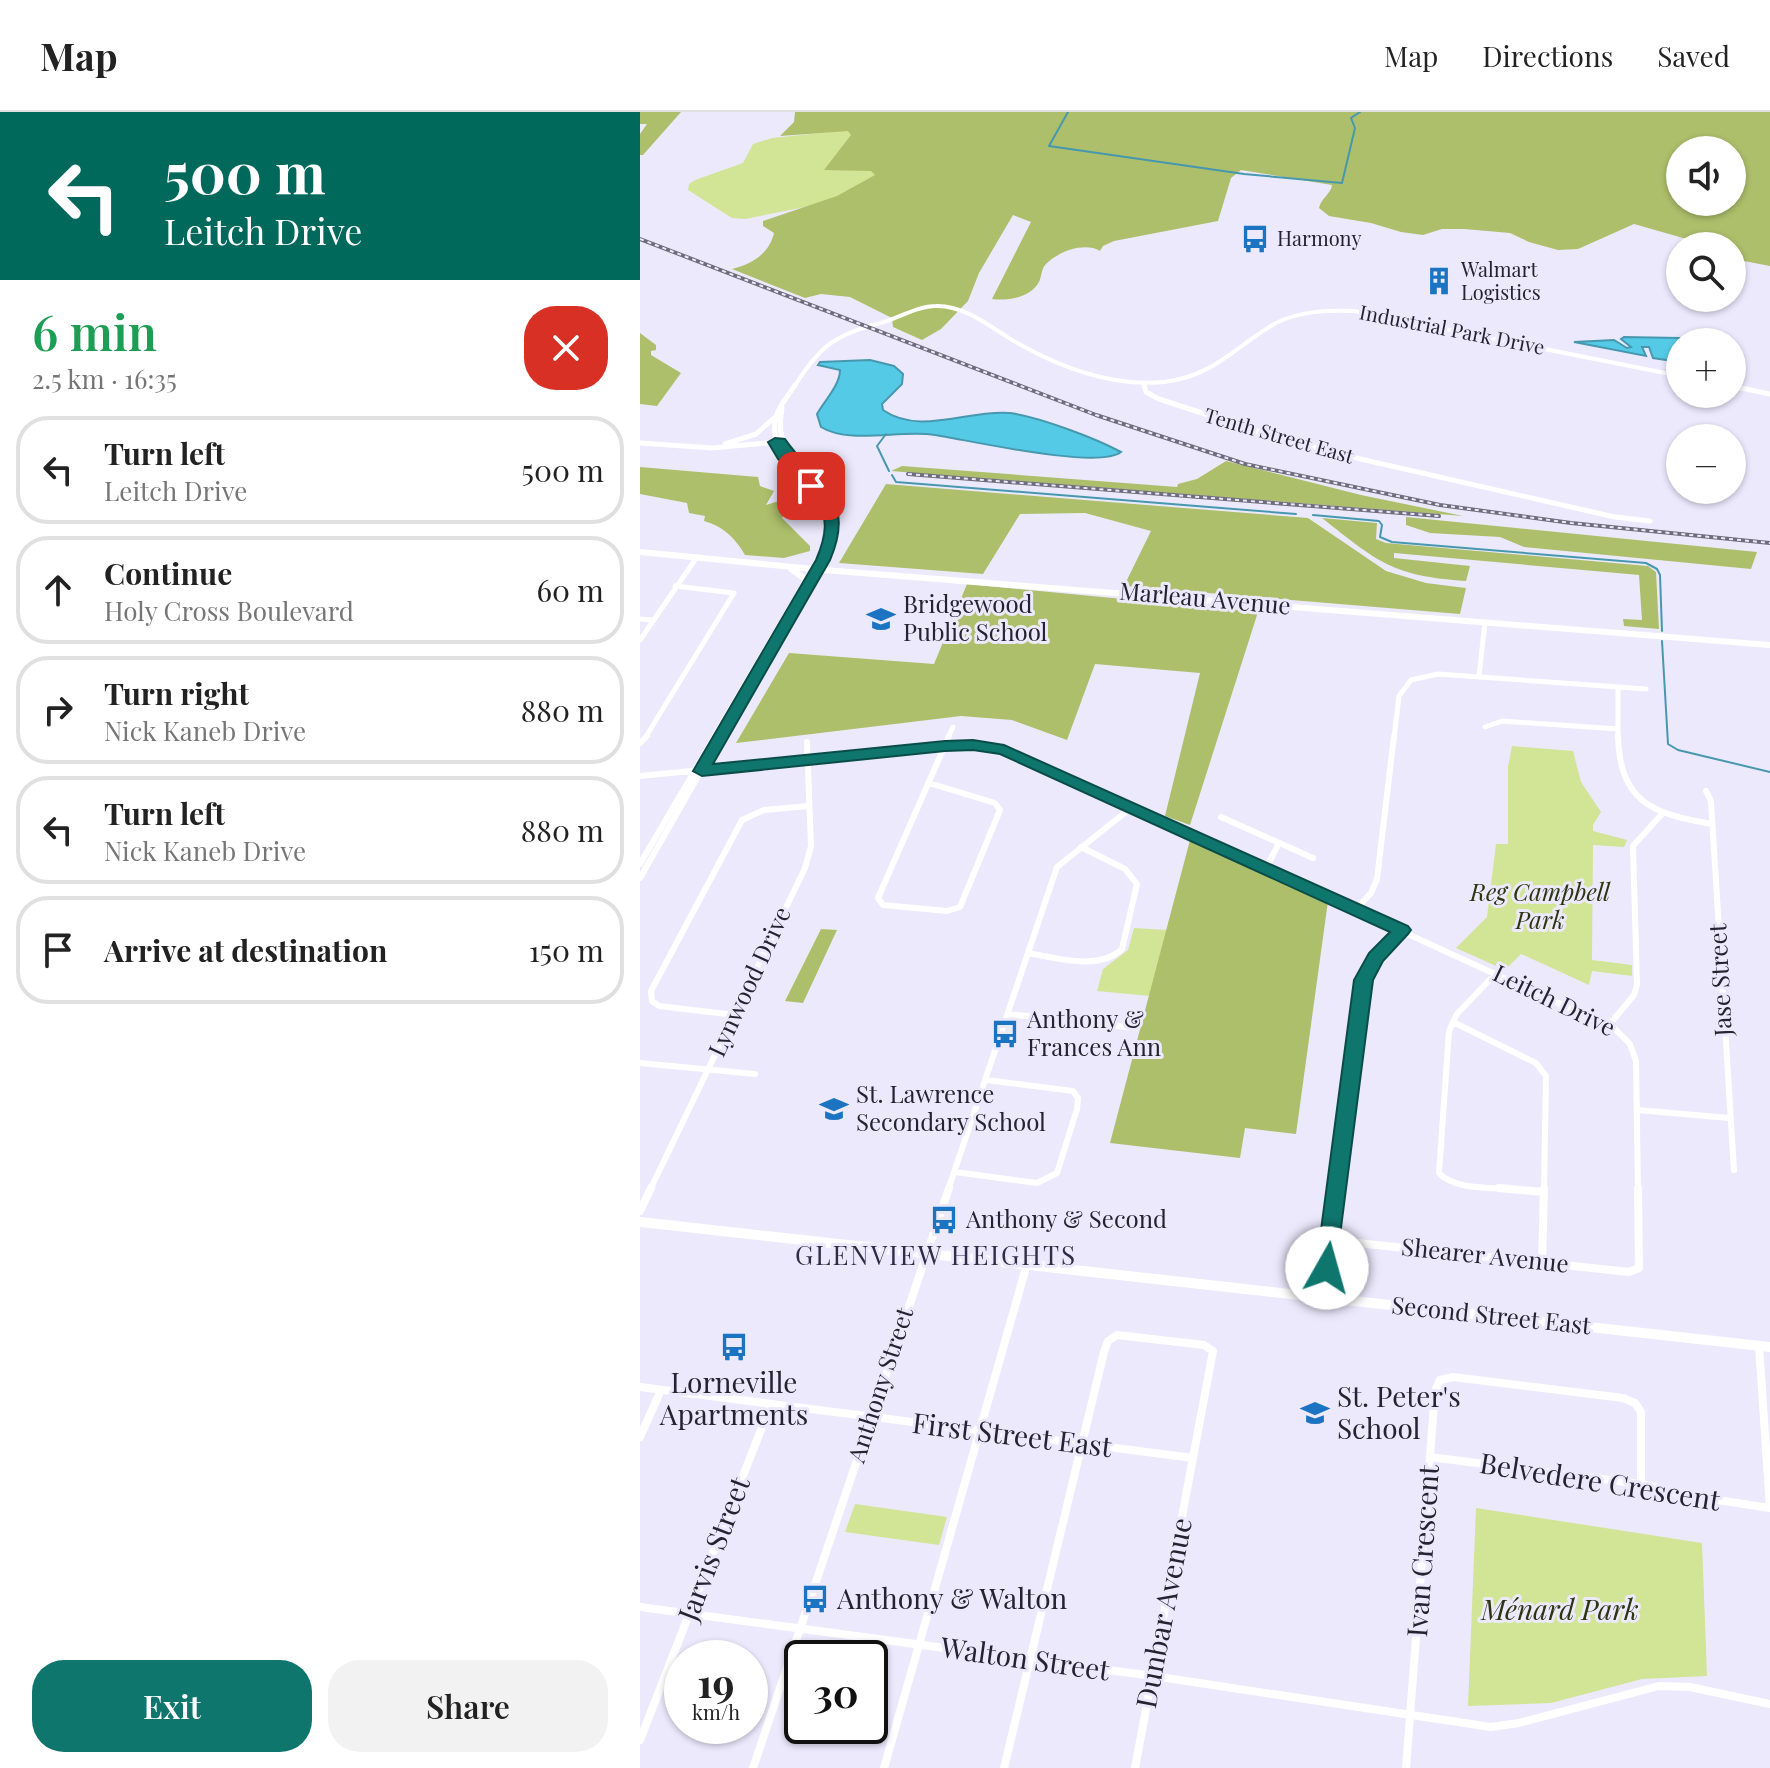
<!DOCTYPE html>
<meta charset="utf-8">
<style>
body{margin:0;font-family:"Playfair Display",serif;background:#f2f2f2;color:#222;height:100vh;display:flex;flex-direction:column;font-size:30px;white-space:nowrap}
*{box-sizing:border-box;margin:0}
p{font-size:26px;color:#767676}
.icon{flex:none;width:44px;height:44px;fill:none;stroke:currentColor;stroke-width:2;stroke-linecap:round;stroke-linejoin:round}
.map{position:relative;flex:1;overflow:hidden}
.side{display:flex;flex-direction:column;background:#fff;width:640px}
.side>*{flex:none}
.guide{background:#00695c;color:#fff;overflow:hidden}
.buttons{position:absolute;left:1026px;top:24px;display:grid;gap:16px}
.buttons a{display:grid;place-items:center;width:80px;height:80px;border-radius:50%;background:#fff;box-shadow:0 2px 6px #0004;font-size:40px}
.speed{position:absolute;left:24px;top:1528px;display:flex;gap:16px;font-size:40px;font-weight:700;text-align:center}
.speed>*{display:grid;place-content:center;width:104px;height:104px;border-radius:50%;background:#fff;box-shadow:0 2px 6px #0004;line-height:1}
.speed small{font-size:20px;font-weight:400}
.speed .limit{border:4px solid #111;border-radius:12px;background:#fff;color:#111}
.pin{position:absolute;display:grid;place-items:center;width:68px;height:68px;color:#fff;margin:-34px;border-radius:16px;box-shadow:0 4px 12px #0006}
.me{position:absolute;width:88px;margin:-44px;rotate:7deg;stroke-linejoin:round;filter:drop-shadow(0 0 6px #0008)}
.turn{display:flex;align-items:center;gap:28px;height:168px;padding:0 32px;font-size:36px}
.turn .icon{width:104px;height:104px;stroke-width:2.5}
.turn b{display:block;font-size:56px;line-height:68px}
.round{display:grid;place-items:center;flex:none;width:84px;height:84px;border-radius:32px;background:#f2f2f2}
.head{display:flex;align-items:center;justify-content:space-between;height:136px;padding:0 32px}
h1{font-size:48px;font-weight:600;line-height:60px;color:#1e9e55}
.cta{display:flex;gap:16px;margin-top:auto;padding:16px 32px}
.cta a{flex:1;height:92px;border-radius:32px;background:#0f766e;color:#fff;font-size:32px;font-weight:600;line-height:92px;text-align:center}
.cta a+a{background:#f2f2f2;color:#222}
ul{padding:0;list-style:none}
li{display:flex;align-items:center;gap:24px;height:108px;margin:0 16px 12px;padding:0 16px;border:4px solid #e0e0e0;border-radius:32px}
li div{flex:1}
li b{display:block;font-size:30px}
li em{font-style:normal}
header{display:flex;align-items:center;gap:48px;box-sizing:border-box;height:112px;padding:0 40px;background:#fff;border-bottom:2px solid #e0e0e0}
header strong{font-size:38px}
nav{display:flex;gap:44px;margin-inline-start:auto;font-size:28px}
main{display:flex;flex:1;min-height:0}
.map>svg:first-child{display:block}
.green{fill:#d2e495}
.forest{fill:#adbf6b;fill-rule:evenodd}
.water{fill:#55cae6;stroke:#4798af;stroke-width:2}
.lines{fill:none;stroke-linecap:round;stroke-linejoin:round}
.stream{stroke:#4798af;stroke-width:2}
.minor-far3{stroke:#fff;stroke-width:4}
.minor-far2{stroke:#fff;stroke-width:5}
.minor-far1{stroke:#fff;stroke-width:6}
.minor{stroke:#fff;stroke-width:8}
.major-far1{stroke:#fff;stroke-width:6}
.major{stroke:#fff;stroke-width:10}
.rail-casing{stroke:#6f6c7b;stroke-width:4}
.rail{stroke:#ece9fd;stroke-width:2;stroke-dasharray:4;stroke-linecap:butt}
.route{fill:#0f766e;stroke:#0a4d48;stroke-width:2}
.labels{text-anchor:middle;stroke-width:6;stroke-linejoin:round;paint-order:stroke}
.far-poi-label{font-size:20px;fill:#25232f;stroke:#ece9fd;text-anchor:start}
.far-street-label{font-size:20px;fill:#25232f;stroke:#ece9fd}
.street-label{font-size:24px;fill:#25232f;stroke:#ece9fd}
.poi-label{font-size:24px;fill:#25232f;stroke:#ece9fd;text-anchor:start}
.park-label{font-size:24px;font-style:italic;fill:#2d3410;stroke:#ece9fd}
.neighbourhood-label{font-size:26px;letter-spacing:2px;fill:#312c45;stroke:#ece9fd}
.near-poi-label{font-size:28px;fill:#25232f;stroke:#ece9fd;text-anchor:start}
.near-street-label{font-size:28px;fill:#25232f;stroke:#ece9fd}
.near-park-label{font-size:28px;font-style:italic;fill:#2d3410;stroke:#ece9fd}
</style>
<header>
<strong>Map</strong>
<nav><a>Map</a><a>Directions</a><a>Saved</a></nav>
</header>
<main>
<section class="side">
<div class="guide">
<div class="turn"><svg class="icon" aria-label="left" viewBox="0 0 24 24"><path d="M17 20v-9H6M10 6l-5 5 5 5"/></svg><div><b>500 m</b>Leitch Drive</div></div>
</div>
<div class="head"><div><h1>6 min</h1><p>2.5 km · 16:35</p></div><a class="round" style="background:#d93025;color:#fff"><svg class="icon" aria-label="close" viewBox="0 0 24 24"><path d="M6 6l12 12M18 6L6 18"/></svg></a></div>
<ul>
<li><svg class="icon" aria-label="left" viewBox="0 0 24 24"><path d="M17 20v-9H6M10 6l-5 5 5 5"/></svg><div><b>Turn left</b><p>Leitch Drive</p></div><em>500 m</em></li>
<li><svg class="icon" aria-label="ahead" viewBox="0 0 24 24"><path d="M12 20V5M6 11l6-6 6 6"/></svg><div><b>Continue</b><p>Holy Cross Boulevard</p></div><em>60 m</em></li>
<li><svg class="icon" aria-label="right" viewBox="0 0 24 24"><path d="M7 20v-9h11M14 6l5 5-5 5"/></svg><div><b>Turn right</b><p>Nick Kaneb Drive</p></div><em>880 m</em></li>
<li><svg class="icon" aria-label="left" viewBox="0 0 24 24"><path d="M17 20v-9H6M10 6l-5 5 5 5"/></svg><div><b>Turn left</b><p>Nick Kaneb Drive</p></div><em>880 m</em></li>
<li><svg class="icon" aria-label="arrive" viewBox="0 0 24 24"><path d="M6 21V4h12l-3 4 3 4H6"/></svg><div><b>Arrive at destination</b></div><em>150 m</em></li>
</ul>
<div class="cta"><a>Exit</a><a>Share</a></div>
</section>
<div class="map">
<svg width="1130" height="1656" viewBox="0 0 1130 1656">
<rect width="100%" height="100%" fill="#ece9fd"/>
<path class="green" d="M294 0 615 59 583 57 175 93 105 107 92 106 48 78 49 72 55 68 103 51 113 32 132 26 190 20Z
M872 634 933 639 941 670 961 700 953 713V719L987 728 984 735 953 733 952 848 992 853V864L952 859 949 873 881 842 865 858 816 836 847 805 856 732H868V655Z
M494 816 527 818 510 884 457 879 463 857 488 838Z
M215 1392 307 1405 299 1433 205 1420Z
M836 1396 1062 1431 1067 1564 1002 1567 911 1591 828 1594Z"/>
<path class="forest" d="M0 0H41L3 43H0V22L7 12H0Z
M155 0H1130V154L1104 149 1092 142V134H1071L994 112 938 137 918 138 889 130 870 121 824 117H802L783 123 761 120 731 111 689 104 679 96C681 86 691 82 692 73L601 58 591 66 578 109 474 129 463 134 460 139C445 130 419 139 406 152 401 157 402 164 399 170 390 186 368 189 352 187L391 110 373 103 339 161 328 189 301 217 282 228 253 215 252 206 210 185 181 182 165 186 92 157C112 152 129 142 134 121L123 114V109L197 84 235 63 231 59 184 58 211 23 208 19 140 24 154 10ZM1040 38H1092V90H1040Z
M0 221 16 233V238L11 239V243L41 261 17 294 0 292Z
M586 349 721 383 823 404 251 359 262 354 537 375 538 372 557 367Z
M0 355 118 365 120 374 134 379 126 393 145 387 148 390 142 406 170 434V439L144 446 105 443C95 426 83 414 64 409L65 404 49 401 47 391 0 382Z
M246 372 668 406 746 459 786 471 826 476 820 502 484 474 511 419 445 401 380 402 343 462 199 451Z
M766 405 1117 440 1111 457 884 435 860 425 790 421 766 413Z
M682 406 737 411 736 427 746 431 1008 454 1016 460 1019 517 984 514 983 507 1002 508 999 463 754 441V446L830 454 826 469C752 464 738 450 682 406Z
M327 472 618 500 550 713 525 704 560 561 455 552 427 628 372 608 321 604 96 631 149 541 294 552Z
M550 728 688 789 656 1022 605 1016 600 1046 470 1031Z
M181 817 197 818 163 891 145 889Z"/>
<path class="water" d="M984 225 1040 226 1048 230H1040V250L1013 246 1009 235H1002L1006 244 934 230 974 228 987 236 991 235 981 227Z
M230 248 254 254 263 262 262 272 242 292 243 298C280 324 329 297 370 301 399 305 455 326 481 340 458 358 328 328 295 323 262 317 210 333 181 315L177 302C185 288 200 273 200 258L178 253 180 250Z"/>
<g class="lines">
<path class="stream" d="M428 0 409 34 604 62 702 71 715 16 711 6 720 0
M246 322 237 334 249 359
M252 363 256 370 656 402
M673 403 739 409 742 413 740 425 752 430 1006 451 1017 457 1020 463 1022 519
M1022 529 1028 632 1038 638 1130 660"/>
<path class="minor-far3" d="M504 271 505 275
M1092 274 1096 275
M154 275C181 232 195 223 244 210 260 205 279 194 296 194 326 193 354 218 379 232 422 256 474 275 524 270 575 264 595 234 636 211 660 199 688 198 714 199L1040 264"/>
<path class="minor-far2" d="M504 273 506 280 519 287 632 324 703 343 975 405 1010 409
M1092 274 1130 282
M0 331 72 336 137 330
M85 332 116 322 134 306
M0 507 13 508
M0 528 57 445
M839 564 845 510
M978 576V626
M845 615 862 609 978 617
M5 626 94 481 35 474
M73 626 184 437C186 422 188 409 183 394 171 361 126 345 136 305 139 293 149 283 155 273
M80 626 183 448C186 439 192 428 192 418 194 376 148 360 141 321 139 313 141 304 142 296
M308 626 313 615
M754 626 759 584 771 568 798 562 1006 577"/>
<path class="minor-far1" d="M978 624C980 691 1013 702 1072 712
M0 631 7 624
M0 664 305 634 333 633 364 637 975 917 990 932 996 949 998 1078
M289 671 355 691 360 698 320 795 307 799 243 793 238 786 309 624
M1066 679 1071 689 1094 1058
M581 705 673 746
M0 752 75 624
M626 756 639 731
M0 766 81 624
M716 797 731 781 737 767 754 624
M388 841C416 846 459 859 482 837L497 772 485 757 441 735
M856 861 817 902 809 919 799 1061C815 1079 856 1075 880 1078
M368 902 495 916
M95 903 19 894 12 889 11 879 102 708 124 698 169 694
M813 910 896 951 906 964 904 1078
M969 913 994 883 997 873 993 734 1021 703
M0 951 115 962
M998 998 1089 1006
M315 1060 397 1071 417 1061 437 997 438 986 433 979 346 968
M10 1078 165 756 171 734 167 630
M308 1078 417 755 492 695
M697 1078 723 868 735 846 762 818"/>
<path class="minor" d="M859 1076 904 1080
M0 1099 11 1076
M690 1128 989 1160 999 1156 998 1076
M902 1150 904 1076
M684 1185 697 1076
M1119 1234 1130 1396
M0 1275 553 1346
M0 1325 21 1278
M790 1345 1001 1372 1051 1384 1130 1396
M0 1495 513 1564 851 1615 879 1611 1019 1574 1050 1575 1130 1592
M0 1628 131 1292
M113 1656 309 1076
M244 1656 387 1152
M364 1656 464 1240 468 1229 477 1223 564 1233 573 1239 495 1656
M766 1656 795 1279 800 1268 813 1265 983 1286 995 1291 1001 1300V1372"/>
<path class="major-far1" d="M0 440 184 458 1130 533
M151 457 165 467"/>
<path class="major" d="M0 1110 1130 1235"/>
<defs>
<path id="rail" d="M0 127 456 303 605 352 800 393 931 411 1130 431
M268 362 799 404"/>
</defs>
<use href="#rail" class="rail-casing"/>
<use href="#rail" class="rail"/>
</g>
<path class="route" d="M135 326 145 327C177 373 217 385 190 448L73 652 305 629 333 628 364 633 768 814 771 818 768 822 743 849 733 868 695 1162 687 1165 679 1162 676 1156 714 868 729 841 750 820 360 642 333 638 305 639 62 664 53 659 176 448C187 423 188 407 177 381L166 376 138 347 128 330Z"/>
<defs>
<symbol id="bus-bare" viewBox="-9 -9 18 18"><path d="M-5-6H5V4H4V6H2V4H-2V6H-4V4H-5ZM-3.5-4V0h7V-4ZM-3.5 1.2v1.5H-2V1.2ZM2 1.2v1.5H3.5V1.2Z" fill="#1b74c1" stroke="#ece9fd" stroke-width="2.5" paint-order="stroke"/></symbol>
<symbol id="building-bare" viewBox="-9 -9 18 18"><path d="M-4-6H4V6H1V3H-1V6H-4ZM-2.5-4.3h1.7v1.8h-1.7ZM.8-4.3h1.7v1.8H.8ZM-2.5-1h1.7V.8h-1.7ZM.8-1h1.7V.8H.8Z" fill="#1b74c1" stroke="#ece9fd" stroke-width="2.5" paint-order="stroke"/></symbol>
<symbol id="school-bare" viewBox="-9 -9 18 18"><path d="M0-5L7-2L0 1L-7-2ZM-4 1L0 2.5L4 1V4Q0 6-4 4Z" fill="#1b74c1" stroke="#ece9fd" stroke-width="2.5" paint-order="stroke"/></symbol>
</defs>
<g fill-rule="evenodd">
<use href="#bus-bare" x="595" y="107" width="40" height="40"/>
<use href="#building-bare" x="779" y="149" width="40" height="40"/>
<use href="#school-bare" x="221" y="487" width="40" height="40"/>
<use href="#bus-bare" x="345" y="902" width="40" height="40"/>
<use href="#school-bare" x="174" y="977" width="40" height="40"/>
<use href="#bus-bare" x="284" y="1088" width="40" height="40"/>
<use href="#bus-bare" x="74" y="1215" width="40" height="40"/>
<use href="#school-bare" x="655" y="1281" width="40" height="40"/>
<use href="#bus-bare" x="155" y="1467" width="40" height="40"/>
</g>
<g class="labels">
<g class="far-poi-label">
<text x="637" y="134">Harmony</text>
<text x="821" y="165">Walmart<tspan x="821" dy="23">Logistics</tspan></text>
</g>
<g class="far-street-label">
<text transform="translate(812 218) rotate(11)" y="7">Industrial Park Drive</text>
<text transform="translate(639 324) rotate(16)" y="7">Tenth Street East</text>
</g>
<g class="street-label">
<text transform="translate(565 487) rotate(5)" y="8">Marleau Avenue</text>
<text transform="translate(1081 868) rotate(-93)" y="8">Jase Street</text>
<text transform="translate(110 870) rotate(-65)" y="8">Lynwood Drive</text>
<text transform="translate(914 889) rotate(26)" y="8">Leitch Drive</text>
<text transform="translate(845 1144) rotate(6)" y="8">Shearer Avenue</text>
<text transform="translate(851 1204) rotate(6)" y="8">Second Street East</text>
<text transform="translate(241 1273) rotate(-72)" y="8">Anthony Street</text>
</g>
<g class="poi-label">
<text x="263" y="501">Bridgewood<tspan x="263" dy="28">Public School</tspan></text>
<text x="387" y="916">Anthony &amp;<tspan x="387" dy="28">Frances Ann</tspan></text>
<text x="216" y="991">St. Lawrence<tspan x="216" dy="28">Secondary School</tspan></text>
<text x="326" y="1116">Anthony &amp; Second</text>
</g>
<g class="park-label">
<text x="900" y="789">Reg Campbell<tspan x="900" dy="28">Park</tspan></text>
</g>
<g class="neighbourhood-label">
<text x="296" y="1153">GLENVIEW HEIGHTS</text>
</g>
<g class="near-poi-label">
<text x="94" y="1281" text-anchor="middle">Lorneville<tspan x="94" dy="32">Apartments</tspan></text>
<text x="697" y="1295">St. Peter's<tspan x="697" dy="32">School</tspan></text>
<text x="197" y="1497">Anthony &amp; Walton</text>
</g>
<g class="near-street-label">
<text transform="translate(372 1323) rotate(7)" y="10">First Street East</text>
<text transform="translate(960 1370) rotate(9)" y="10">Belvedere Crescent</text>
<text transform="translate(74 1437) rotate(-69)" y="10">Jarvis Street</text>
<text transform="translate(783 1439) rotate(-86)" y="10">Ivan Crescent</text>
<text transform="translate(524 1501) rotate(-79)" y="10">Dunbar Avenue</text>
<text transform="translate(385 1547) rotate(8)" y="10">Walton Street</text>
</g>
<g class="near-park-label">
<text x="920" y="1508">Ménard Park</text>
</g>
</g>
</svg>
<div class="buttons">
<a><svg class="icon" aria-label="sound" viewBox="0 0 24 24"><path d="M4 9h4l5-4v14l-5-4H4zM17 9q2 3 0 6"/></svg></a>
<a><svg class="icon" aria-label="search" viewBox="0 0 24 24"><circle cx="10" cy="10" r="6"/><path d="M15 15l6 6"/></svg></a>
<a>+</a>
<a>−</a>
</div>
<div class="speed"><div>19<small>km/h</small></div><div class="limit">30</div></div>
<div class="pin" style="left:171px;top:374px;background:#d93025"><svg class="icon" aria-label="arrive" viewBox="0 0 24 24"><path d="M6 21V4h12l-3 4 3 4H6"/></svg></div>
<svg class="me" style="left:687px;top:1156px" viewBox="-20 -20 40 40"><circle r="19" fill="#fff"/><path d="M0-13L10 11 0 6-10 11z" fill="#0f766e"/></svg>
</div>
</main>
